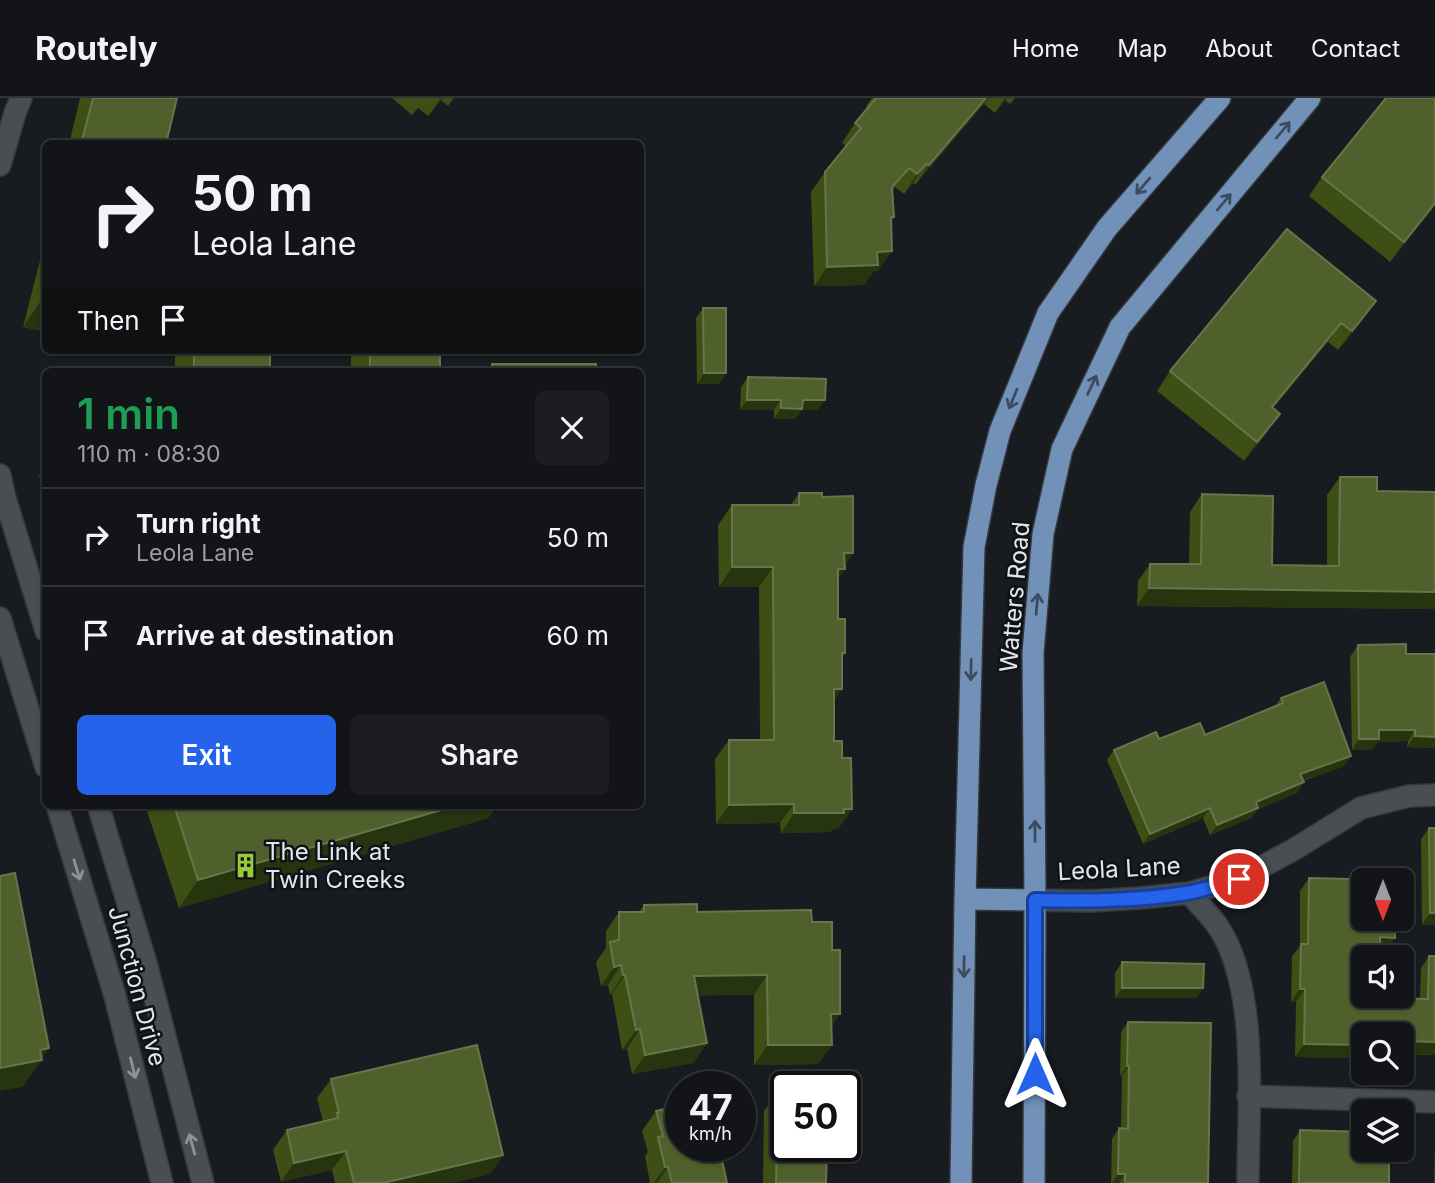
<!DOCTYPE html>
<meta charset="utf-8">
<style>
body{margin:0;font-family:Inter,sans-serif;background:#1b1d20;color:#f1f3f6;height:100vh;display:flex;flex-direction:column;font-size:26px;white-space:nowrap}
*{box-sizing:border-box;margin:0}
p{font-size:23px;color:#9c9ea1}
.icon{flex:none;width:38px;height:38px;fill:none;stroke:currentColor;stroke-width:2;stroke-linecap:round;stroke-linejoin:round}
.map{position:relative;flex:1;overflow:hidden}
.side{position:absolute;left:42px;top:270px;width:602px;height:441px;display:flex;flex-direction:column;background:#121417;border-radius:10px;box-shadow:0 2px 5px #0004,0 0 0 2px #313336}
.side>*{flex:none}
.hud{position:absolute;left:42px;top:42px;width:602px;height:214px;border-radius:10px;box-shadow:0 2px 5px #0004,0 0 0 2px #313336;background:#121417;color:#f1f3f6;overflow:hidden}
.needle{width:46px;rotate:180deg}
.buttons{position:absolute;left:1351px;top:770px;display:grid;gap:14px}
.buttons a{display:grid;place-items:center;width:63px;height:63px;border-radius:10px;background:#121417;box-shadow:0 2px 5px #0004,0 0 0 2px #313336;font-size:35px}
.speed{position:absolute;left:665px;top:973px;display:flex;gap:14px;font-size:35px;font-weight:700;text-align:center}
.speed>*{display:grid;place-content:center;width:91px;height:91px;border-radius:50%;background:#121417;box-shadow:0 2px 5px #0004,0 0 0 2px #313336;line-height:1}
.speed small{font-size:18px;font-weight:400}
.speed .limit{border:4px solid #111;border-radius:10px;background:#fff;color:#111}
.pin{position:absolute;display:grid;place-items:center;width:60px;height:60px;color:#fff;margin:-30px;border:4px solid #fff;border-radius:50%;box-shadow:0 2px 7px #0007}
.me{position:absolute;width:77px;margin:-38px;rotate:0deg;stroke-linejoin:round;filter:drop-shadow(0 0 5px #0008)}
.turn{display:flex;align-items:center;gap:24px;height:147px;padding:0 35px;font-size:32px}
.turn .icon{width:91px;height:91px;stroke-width:2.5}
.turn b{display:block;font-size:49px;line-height:60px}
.then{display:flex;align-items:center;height:66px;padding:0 35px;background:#0003;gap:14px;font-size:26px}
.round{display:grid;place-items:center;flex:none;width:74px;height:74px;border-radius:10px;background:#1b1d20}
.headline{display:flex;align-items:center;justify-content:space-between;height:119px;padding:0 35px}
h1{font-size:42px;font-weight:600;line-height:52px;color:#1e9e55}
.button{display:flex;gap:14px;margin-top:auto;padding:14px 35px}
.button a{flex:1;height:80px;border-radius:10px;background:#2563eb;color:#fff;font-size:28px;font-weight:600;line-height:80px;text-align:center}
.button a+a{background:#1b1d20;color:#f1f3f6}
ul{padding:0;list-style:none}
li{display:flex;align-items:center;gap:21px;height:98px;padding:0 35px;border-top:2px solid #313336}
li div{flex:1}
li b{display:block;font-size:26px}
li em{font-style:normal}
header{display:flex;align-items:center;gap:42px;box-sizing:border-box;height:98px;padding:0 35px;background:#121417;border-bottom:2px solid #313336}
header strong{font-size:33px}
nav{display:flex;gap:38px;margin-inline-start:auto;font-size:24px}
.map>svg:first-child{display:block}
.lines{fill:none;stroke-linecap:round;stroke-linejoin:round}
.minor-casing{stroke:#35383a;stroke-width:24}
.major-casing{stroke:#35383a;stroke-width:24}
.minor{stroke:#4a4e53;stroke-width:21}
.major{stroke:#7291b8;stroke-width:21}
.wall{fill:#3d4f15}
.shaded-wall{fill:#26340f}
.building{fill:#4f602c;stroke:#66754a;stroke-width:2}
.oneway{stroke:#3c4b5f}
.oneway2{stroke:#8f9397}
.route-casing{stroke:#184099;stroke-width:18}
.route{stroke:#2563eb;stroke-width:12}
.labels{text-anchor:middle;stroke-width:5;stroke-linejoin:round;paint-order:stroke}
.street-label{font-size:24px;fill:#e4e7ea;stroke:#0f1216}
.poi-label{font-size:24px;fill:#e4e7ea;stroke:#0f1216;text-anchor:start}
</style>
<header>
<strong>Routely</strong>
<nav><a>Home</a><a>Map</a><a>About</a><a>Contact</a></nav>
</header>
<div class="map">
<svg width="1435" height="1085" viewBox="0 0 1435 1085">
<rect width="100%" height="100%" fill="#181b1f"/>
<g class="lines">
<defs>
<path id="minor" d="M0 67 15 15 21 0
M0 377 5 400 46 533
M0 520 46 669
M57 707 115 898 162 1085
M98 707 146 865 203 1085
M1189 795C1198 805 1209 816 1217 827 1260 889 1248 1011 1248 1085
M1035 802 1090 803 1140 800 1189 795 1239 781 1293 752 1361 710 1409 698 1435 697
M1248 998 1435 1004"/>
<path id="major" d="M965 801 1035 802
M961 1085 965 801 974 449 986 387 1000 333 1048 215 1107 130 1220 0
M1034 1085 1035 802 1033 555 1043 436 1062 351 1120 229 1310 0"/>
</defs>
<use href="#minor" class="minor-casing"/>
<use href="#major" class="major-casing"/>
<use href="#minor" class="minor"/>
<use href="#major" class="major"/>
</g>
<path class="wall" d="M80 0H177L166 46H69Z
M392 0H454L448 8 441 2 428 18 418 10 412 17Z
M872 0H1015L1010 6 1005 2 995 15 984 6 915 87 913 85 904 96 895 89 893 92 894 119 891 123 878 173H874L864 187 814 188 811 94 825 74 846 48 842 45 855 25 868 10 866 8Z
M1322 79 1435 108 1390 164 1309 98Z
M1287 131 1362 223 1338 252 1328 244 1273 310 1267 335 1244 363 1157 293 1170 273Z
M46 139V234L23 229Z
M703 210 726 275 719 286H697L696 220Z
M175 252H440V273H351V257H270V273H175Z
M492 266 596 273H487Z
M748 279 818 312H802L795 321H774V312H740L741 289Z
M46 369V396L39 378Z
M1340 379 1377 393 1435 511 1137 508 1138 483 1150 466H1189L1190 414 1202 396 1272 467 1327 468V397Z
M799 395 822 399 853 455 844 468 838 481V521L845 555 842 560V591L834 602V643L842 660 852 711 838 731H833L830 734 781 735 780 725 716 726 715 661 729 642H760L759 489H719L718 427 732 407H791Z
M1358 547 1406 556H1435V650L1407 649 1408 643 1378 644 1371 652H1352L1350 559Z
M1281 600 1344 668 1303 683 1304 684 1297 695 1258 711 1251 720 1210 737 1203 720 1143 746 1107 662 1114 652 1159 641 1205 637 1275 608Z
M145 707H498L488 720 179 810Z
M1429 730 1435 827H1422L1421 741Z
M1309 780 1395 840 1386 852H1380L1379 900 1420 901 1421 870 1429 858H1435V957L1402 956 1363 936V960L1295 959 1296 904H1291L1292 858 1300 848V793Z
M644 807 697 814 812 824 832 928V947L818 966 754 967V897H698L707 945 693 965 632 976 627 951 622 952 612 896 610 897 608 887 601 888 596 864 606 850V833L619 814H639Z
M1122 864 1203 890 1196 900H1115V875Z
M1128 924 1208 1085H1111L1112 1041 1119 1030 1121 1031 1122 978H1120L1121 934Z
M331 981 503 1057 490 1076 451 1085H335L332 1072 281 1084 273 1052 287 1032 323 1024 317 1000Z
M778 994 827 1067 826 1085H763L764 1013Z
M656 1013 727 1085H650L645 1058 648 1054 642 1033Z
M1300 1032 1389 1085H1292L1293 1043Z
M1435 1048V1085H1434Z"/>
<path class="shaded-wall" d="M441 0H443L428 18Z
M986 0H988L984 6 915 87 929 67Z
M1005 0H1007L995 15Z
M926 66 913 85 904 96 917 76Z
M1435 105V108L1390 164 1404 144Z
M892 153 878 173H874L864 187 814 188 827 169 877 154Z
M42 201 46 202V234L23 229Z
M1376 203 1362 223 1338 252 1352 233Z
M1341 225 1328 244 1258 328 1272 309Z
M255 252H355L351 257H251Z
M704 275H726L719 286H697Z
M747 302H781L774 312H740Z
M803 302H825L818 312H802L795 321H774L781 310Z
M1280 316 1267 335 1244 363 1257 344Z
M844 455H853L842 471H845L831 490Z
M732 469H773L759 489H719Z
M1149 490 1435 494V511L1137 508Z
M834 591H842L828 611Z
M1379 632H1415L1408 643 1378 644 1371 652H1352L1359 641Z
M1415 638 1435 639V650L1407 649Z
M1351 658 1344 668 1293 686 1300 676Z
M1304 684 1297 695 1258 711 1251 720 1210 737 1217 727 1256 704Z
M794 706 780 725 716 726 729 707Z
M459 707H498L488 720 179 810 198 782Z
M1210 710 1203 720 1143 746 1150 736Z
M844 711H852L838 731H833L830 734 781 735 794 715Z
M1430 815H1435V827H1422Z
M1380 839 1395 840 1386 852H1371Z
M621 867 608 887 601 888 614 869Z
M623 877H625L612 896 610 897Z
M767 877 754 897 680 898 694 878Z
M1122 890H1203L1196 900H1115Z
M1300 891H1305L1296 904H1291Z
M831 916H840L827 935Z
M640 931 627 951 622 952 636 932Z
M1402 943 1435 944V957L1402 956Z
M707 945 693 965 632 976 645 957Z
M1304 946 1363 947V960L1295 959Z
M768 947H832L818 966 754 967Z
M49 950 23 989 0 993V970L40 952Z
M1127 968H1129L1122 978H1120Z
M346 1053 332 1072 281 1084 294 1065Z
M827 1053 836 1054 822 1073Z
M503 1057 490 1076 451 1085H383Z
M665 1069H668L657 1085H654Z
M1118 1076H1125L1119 1085H1112Z"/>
<path class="building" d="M93 0H177L166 46H81Z
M876 0H986L929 67 926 66 917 76 909 70 892 89 894 119H891L892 153 877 154 878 167 827 169 825 74 861 30 855 25Z
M1386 0H1435V105L1404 144 1322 79Z
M1287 131 1376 203 1352 233 1341 225 1272 309 1280 316 1257 344 1170 273Z
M46 188V202L42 201Z
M703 210H726V275H704Z
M194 252H270V273H194Z
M370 252H440V273H370Z
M492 266H596V273H492Z
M748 279 826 281 825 302H803L802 311 781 310V302H747Z
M1340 379H1377V393L1435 394V494L1149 490 1150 466H1201L1202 396 1273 398 1272 467 1339 468Z
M799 395H822V399L853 398V455H844L845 471H838V521H845V555H842V591H834V643H842V660H851L852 711H844V715H794V706L729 707V642H774L773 469H732V407H799Z
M1406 546V556H1435V639L1415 638V632H1379V641H1359L1358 547Z
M1324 584 1351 658 1300 676 1304 684 1256 704 1258 710 1217 727 1210 710 1150 736 1114 652 1156 634 1159 641 1200 625 1205 637 1283 605 1281 600Z
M174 707H459L198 782Z
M1429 730H1435V815H1430Z
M15 775 49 950 40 952 42 962 0 970V778Z
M1309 780 1396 782H1363V821H1395V840L1380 839V859H1363V898H1379V900L1428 901 1429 858H1435V944L1402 943V936H1363V947L1304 946 1305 891H1300L1301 846H1308Z
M697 806V814L811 812 812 824H832V852H840V916H831L832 947H768L767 877 694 878 707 945 645 957 640 931 636 932 625 877H623L621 867 614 869 610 844 619 842V814H644V807Z
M1122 864 1204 866 1203 890H1122Z
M1128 924 1211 925 1208 1085H1125V1076H1118L1119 1030 1128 1031 1129 968H1127Z
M477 947 503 1057 383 1085H354L346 1053 294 1065 287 1032 338 1020 337 1015H339L331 981Z
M778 994H786V1048H836V1054L827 1053 826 1085H776Z
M681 1007V1048H719L727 1085H672L668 1069H665L658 1039 663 1038 656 1013Z
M1300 1032 1363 1034V1052H1389V1085H1299Z"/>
<defs><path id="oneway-shaft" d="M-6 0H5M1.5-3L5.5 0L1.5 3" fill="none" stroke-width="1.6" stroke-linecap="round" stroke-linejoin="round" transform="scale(1.75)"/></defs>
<g class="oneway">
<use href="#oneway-shaft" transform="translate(1283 32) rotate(-50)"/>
<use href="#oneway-shaft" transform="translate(1143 88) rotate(131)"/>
<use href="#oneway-shaft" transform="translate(1224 104) rotate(-50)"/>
<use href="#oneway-shaft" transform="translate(1092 287) rotate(-65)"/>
<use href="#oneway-shaft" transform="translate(1013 301) rotate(112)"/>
<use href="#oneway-shaft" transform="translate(1037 506) rotate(-85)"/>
<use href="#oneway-shaft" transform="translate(971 572) rotate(91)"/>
<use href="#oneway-shaft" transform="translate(1035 733) rotate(-90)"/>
<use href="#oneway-shaft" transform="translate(964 869) rotate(91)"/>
</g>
<g class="oneway2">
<use href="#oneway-shaft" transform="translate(77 772) rotate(73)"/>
<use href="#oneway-shaft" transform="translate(133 970) rotate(76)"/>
<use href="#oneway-shaft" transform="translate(192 1046) rotate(-105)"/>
</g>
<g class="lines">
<defs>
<path id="route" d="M1035 976V802C1086 803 1137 803 1187 795 1204 792 1222 786 1239 781"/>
</defs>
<use href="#route" class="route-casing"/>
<use href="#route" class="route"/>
</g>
<defs>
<symbol id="building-bare" viewBox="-9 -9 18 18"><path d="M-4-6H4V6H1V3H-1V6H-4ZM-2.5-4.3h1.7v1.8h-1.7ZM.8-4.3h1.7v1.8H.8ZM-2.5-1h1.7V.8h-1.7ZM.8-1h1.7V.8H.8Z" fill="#98cb37" stroke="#0f1216" stroke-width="2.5" paint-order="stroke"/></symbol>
</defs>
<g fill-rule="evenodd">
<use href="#building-bare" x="228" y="750" width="35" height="35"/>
</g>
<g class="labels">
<g class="street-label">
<text transform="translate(1015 499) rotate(-85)" y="8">Watters Road</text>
<text transform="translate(1119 771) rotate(-3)" y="8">Leola Lane</text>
<text transform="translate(137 888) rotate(75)" y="8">Junction Drive</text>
</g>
<g class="poi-label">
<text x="265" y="762">The Link at<tspan x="265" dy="28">Twin Creeks</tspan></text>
</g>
</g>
</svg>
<div class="buttons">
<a><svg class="needle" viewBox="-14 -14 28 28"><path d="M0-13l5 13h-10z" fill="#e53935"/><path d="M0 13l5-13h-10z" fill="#9c9ea1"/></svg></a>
<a><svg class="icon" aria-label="sound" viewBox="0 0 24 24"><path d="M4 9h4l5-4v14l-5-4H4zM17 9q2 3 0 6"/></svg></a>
<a><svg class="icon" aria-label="search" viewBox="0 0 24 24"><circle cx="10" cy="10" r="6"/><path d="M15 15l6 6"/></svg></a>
<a><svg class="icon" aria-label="layers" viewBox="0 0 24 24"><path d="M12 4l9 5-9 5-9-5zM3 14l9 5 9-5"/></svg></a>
</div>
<div class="speed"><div>47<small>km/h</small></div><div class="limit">50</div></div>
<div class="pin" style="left:1239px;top:781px;background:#d93025"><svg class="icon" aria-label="arrive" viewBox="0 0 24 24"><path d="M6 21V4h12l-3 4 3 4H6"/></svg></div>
<svg class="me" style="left:1035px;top:976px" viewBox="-20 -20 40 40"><path d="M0-17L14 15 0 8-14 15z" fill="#2563eb" stroke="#fff" stroke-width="4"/></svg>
<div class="hud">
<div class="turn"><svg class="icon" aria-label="right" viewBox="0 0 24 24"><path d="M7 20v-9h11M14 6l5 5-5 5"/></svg><div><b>50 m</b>Leola Lane</div></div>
<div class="then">Then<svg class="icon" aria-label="arrive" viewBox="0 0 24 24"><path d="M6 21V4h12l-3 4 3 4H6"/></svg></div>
</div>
<section class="side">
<div class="headline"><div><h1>1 min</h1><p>110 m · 08:30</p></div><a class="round"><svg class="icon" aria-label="close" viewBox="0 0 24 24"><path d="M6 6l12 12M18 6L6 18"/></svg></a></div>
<ul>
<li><svg class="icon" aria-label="right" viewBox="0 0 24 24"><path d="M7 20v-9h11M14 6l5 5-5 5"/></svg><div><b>Turn right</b><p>Leola Lane</p></div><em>50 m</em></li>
<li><svg class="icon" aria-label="arrive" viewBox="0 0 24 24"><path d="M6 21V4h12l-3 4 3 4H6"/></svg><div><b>Arrive at destination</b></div><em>60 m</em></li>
</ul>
<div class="button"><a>Exit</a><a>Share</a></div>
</section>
</div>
